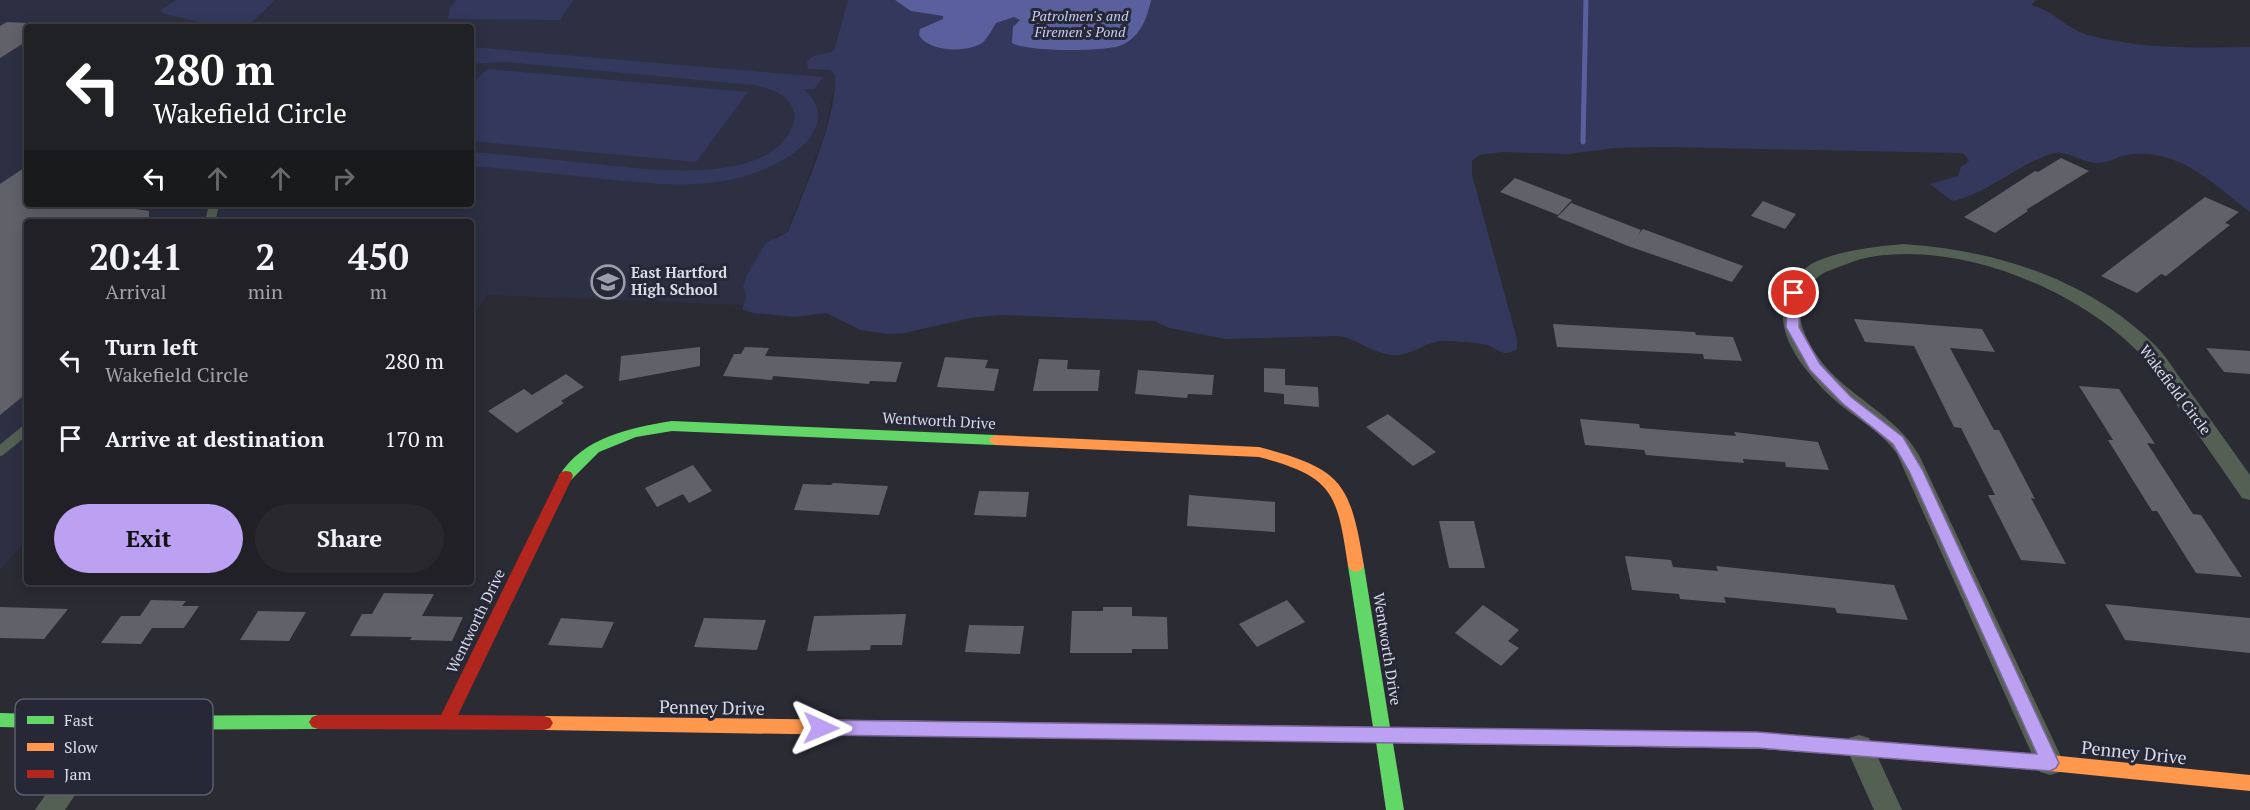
<!DOCTYPE html>
<style>
body{margin:0;font-family:"PT Serif",serif;background:#28282e;color:#f1f3f6;height:100vh;display:flex;flex-direction:column;font-size:22px;white-space:nowrap}
*{box-sizing:border-box;margin:0}
p{font-size:20px;color:#a2a3a7}
.icon{flex:none;width:33px;height:33px;fill:none;stroke:currentColor;stroke-width:2;stroke-linecap:round;stroke-linejoin:round}
.map{position:relative;flex:1;overflow:hidden}
.side{position:absolute;left:24px;top:219px;width:450px;height:366px;display:flex;flex-direction:column;background:#202026;border-radius:6px;box-shadow:0 3px 15px #0003,0 0 0 2px #3d3e43}
.side>*{flex:none}
.banner{position:absolute;left:24px;top:24px;width:450px;height:183px;border-radius:6px;box-shadow:0 3px 15px #0003,0 0 0 2px #3d3e43;background:#202124;color:#fff;overflow:hidden}
.pin{position:absolute;display:grid;place-items:center;width:51px;height:51px;color:#fff;margin:-26px;border:3px solid #fff;border-radius:50%;box-shadow:0 2px 6px #0007}
.me{position:absolute;width:66px;margin:-33px;rotate:91deg;stroke-linejoin:round;filter:drop-shadow(0 0 4px #0008)}
.turn{display:flex;align-items:center;gap:21px;height:126px;padding:0 30px;font-size:27px}
.turn .icon{width:78px;height:78px;stroke-width:2.5}
.turn b{display:block;font-size:42px;line-height:51px}
.lanes{display:flex;align-items:center;height:57px;padding:0 30px;background:#0003;justify-content:center;gap:30px;direction:ltr}
.lanes .off{opacity:.35}
.eta{display:flex;justify-content:space-evenly;align-items:center;height:102px;text-align:center}
.eta b{font-size:36px;font-weight:700;line-height:42px}
.primary-button{display:flex;gap:12px;margin-top:auto;padding:12px 30px}
.primary-button a{flex:1;height:69px;border-radius:36px;background:#bca0f2;color:#111;font-size:24px;font-weight:700;line-height:69px;text-align:center}
.primary-button a+a{background:#28282e;color:#f1f3f6}
ul{padding:0;list-style:none}
li{display:flex;align-items:center;gap:18px;height:78px;padding:0 30px}
li div{flex:1}
li b{display:block;font-size:22px}
li em{font-style:normal}
.map>svg:first-child{display:block}
.built{fill:#2d3043}
.green{fill:#34385d}
.water{fill:#5a609d}
.lines{fill:none;stroke-linecap:round;stroke-linejoin:round}
.stream{stroke:#5a609d;stroke-width:5}
.building{fill:#616269}
.lane-far1{stroke:#546054;stroke-width:8}
.lane{stroke:#546054;stroke-width:10}
.street{fill:#546054;fill-rule:evenodd}
.fast{fill:#63d668;fill-rule:evenodd}
.slow{fill:#ff974d;fill-rule:evenodd}
.jam{fill:#b3261e;fill-rule:evenodd}
.route{fill:#bca0f2;stroke:#7a689d;stroke-width:1.5}
.labels{text-anchor:middle;stroke-width:6;stroke-linejoin:round;paint-order:stroke}
.far-water-label{font-size:14px;font-style:italic;fill:#c9d0f6;stroke:#262837}
.poi-label{font-size:15px;font-weight:bold;fill:#dadce6;stroke:#262837;text-anchor:start}
.street-label{font-size:15px;fill:#dadce6;stroke:#262837}
.near-street-label{font-size:18px;fill:#dadce6;stroke:#262837}
.key{fill:#262837;stroke:#5c5e6c;stroke-width:1.5}
.key-label{font-size:16px;fill:#dadce6}
</style>
<div class="map">
<svg width="2250" height="810" viewBox="0 0 2250 810">
<rect width="100%" height="100%" fill="#2a2b33"/>
<path class="built" d="M0 0H176L162 9V13L227 27H27V204H471V27H242L251 23 275 0H848L836 47 834 51 813 56 818 71 830 70 835 75V83L825 133 787 232 776 236 744 305 487 295 471 318V222H27V539L0 570Z"/>
<path class="green" d="M176 0H275L251 23 242 27H227L212 22 202 23 162 13V9Z
M457 0H573L560 20 448 19 450 8Z
M848 0H2036L2031 5C2053 10 2067 29 2088 35 2139 49 2197 48 2250 47V212C2214 185 2183 151 2134 154 2121 154 2109 164 2095 163 2080 162 2066 149 2051 154 2016 165 1988 194 1952 201L1930 184 1958 176 1961 167 1969 161 1964 154 1957 153 1664 147 1615 148 1568 154 1502 152 1479 155 1472 161V175L1517 339V349C1513 351 1508 354 1504 353 1498 351 1493 347 1487 345 1475 342 1461 342 1449 341 1427 339 1413 357 1391 355 1372 353 1358 339 1339 336L1225 339 1169 328 1155 321 1000 315 970 318 905 333 888 334 861 330 826 313 795 317 753 313 742 309 747 296 743 288 747 275 766 243 788 232C803 193 838 116 835 75L830 70 808 69 807 61 813 56 834 51Z
M471 47 823 77 814 89H803C817 101 823 115 813 133 805 147 789 157 775 164 715 195 649 183 585 177 547 173 509 169 471 166V152C509 155 548 159 586 163 638 168 779 191 795 118 794 96 773 89 754 85L504 62 471 64Z
M487 69 748 92 696 162 471 141V84Z"/>
<path class="water" d="M895 0H1151C1147 18 1141 36 1122 45 1107 52 1026 52 1012 43L1013 27 1020 20 1014 17 996 23C992 29 988 38 982 43 967 53 928 52 919 35L920 29 943 19V16L911 11Z"/>
<g class="lines">
<path class="stream" d="M1583 142 1586 0"/>
</g>
<path class="building" d="M7 22 27 23V41L0 58V26Z
M2061 158 2089 171 2026 210 2028 211 1995 233 1964 217 2035 171 2038 172Z
M27 166V204H101L149 211V222H27V393L0 415V184Z
M1515 178 1572 200 1558 215 1500 192Z
M2205 197 2239 212 2225 223 2230 225 2166 276 2161 274 2137 293 2101 276Z
M1763 201 1796 214 1785 229 1751 216Z
M1571 203 1641 230 1638 235 1643 229 1743 266 1732 282 1628 246 1557 217Z
M1854 319 1982 329 1995 352 1950 348 1994 430H1999L2035 499 2031 498 2066 564 2021 560 1988 495H1995L1961 428 1954 427 1914 346 1865 342Z
M1553 324 1695 332 1696 335 1733 337 1742 361 1704 359 1703 354 1557 347Z
M700 347V366L619 381 621 356Z
M745 347 769 348 765 356 902 362 896 382 870 381 869 384 773 376 772 380 723 376 734 354H741Z
M2206 348 2250 351V374L2224 372Z
M945 357 988 360 985 368 999 369 994 391 937 387Z
M1039 359 1068 360 1067 369 1100 370 1098 391H1033Z
M1264 368 1285 369V385L1318 387 1319 407 1284 404V394L1264 392Z
M1138 370 1214 375 1212 395 1188 394 1187 398 1135 394Z
M566 374 584 387 561 401 564 403 517 433 488 411 524 389 532 395Z
M2079 386 2119 389 2155 444 2147 443 2193 514 2201 515 2242 577 2196 573 2157 511H2152L2108 440H2113Z
M1388 414 1436 452 1413 466 1366 427Z
M1580 419 1639 424 1640 428 1736 436 1734 432 1818 442 1829 470 1786 467 1785 462 1743 459 1744 463 1646 455 1644 450 1585 445Z
M693 465 712 491 689 503 683 494 657 507 645 488Z
M833 483 888 486 879 515 794 510 803 484 831 485Z
M979 491 1029 492 1026 517 974 515Z
M1189 495 1275 502V532L1187 526Z
M1439 521H1474L1485 568H1449Z
M1625 556 1671 560 1673 567 1718 571 1716 566 1894 585 1908 620 1837 613 1835 608 1724 597 1726 603 1680 599 1679 594 1632 590Z
M384 593 434 594 422 616 463 617 452 641 410 640 412 637 350 636 362 614H372Z
M151 600 186 601 182 606H199L184 628H152L141 644 101 643 121 616H140Z
M1287 600 1305 622 1257 647 1239 624Z
M2105 604 2250 618V653L2125 640Z
M1483 605 1519 630 1508 641 1519 648 1501 666 1455 633Z
M0 607 68 609 44 639 0 638Z
M1103 607H1132V616L1167 617 1168 649H1132V653H1070L1072 611H1103Z
M258 611 306 612 289 641 240 640Z
M906 614 902 645H871L870 650 807 651 814 616Z
M561 618 614 622 602 648 548 645Z
M704 618 766 620 757 650 694 647Z
M969 625 1024 626 1020 654 965 652Z"/>
<g class="lines">
<path class="lane-far1" d="M213 211 214 204"/>
<path class="lane" d="M210 222 213 209
M0 451 27 429"/>
<path class="street" d="M1903 244C1996 250 2088 279 2156 346 2166 356 2174 370 2183 382 2206 413 2228 444 2250 475V500L2242 498C2218 463 2194 428 2169 394 2160 381 2153 368 2143 357 2080 289 1953 237 1861 259 1851 262 1841 266 1831 270 1808 277 1795 307 1803 329 1826 391 1890 405 1919 455L2064 763 2060 772 2050 775 2040 772 1897 454C1880 429 1849 415 1828 394 1800 366 1767 325 1791 286 1796 277 1804 268 1813 263 1841 250 1872 247 1903 244Z
M110 711 119 715 123 723 65 810H35L101 715Z
M1859 735 1869 738 1902 810H1874L1846 747 1849 738Z"/>
<path class="fast" d="M672 421 995 435 1002 440 995 445 672 431 636 437 599 452 571 480H561L559 476C583 437 630 428 672 421Z
M1356 560 1361 562 1364 566 1390 727 1765 733 1771 736 1774 741 1771 746 1765 749 1393 743 1404 810H1386L1376 742 1262 741 1256 738 1253 733 1256 728 1262 725 1373 727 1348 566 1351 562Z
M0 713 110 716 318 715 324 717 327 722 324 727 318 729 110 730 0 727Z"/>
<path class="slow" d="M995 435 1259 447C1343 469 1350 482 1364 566L1361 570 1356 572 1351 570 1348 566C1337 493 1334 477 1259 457L995 445 988 440Z
M544 716 1026 722 1032 725 1035 730 1032 735 1026 738 544 730 538 728 535 723 538 718Z
M1765 733 2050 755 2250 775V791L2050 771 1765 749 1759 746 1756 741 1759 736Z"/>
<path class="jam" d="M566 471 571 472 573 476 458 715 544 716 550 718 553 723 550 728 544 730 318 729 312 727 309 722 312 717 318 715H441L559 476 561 472Z
M1026 722 1262 725 1268 728 1271 733 1268 738 1262 741 1026 738 1020 735 1017 730 1020 725Z"/>
</g>
<path class="route" d="M1794 289 1800 293 1799 327 1820 364 1851 397 1903 437 1923 471 2059 763 2056 768 2050 771 1757 748 821 735 815 733 813 728 815 722 821 720 1757 732 2037 754 1909 471 1893 444 1842 403 1810 370 1786 327 1788 293Z"/>
<defs>
<symbol id="school-ring" viewBox="-11 -11 22 22"><circle r="9.5" fill="#262837" stroke="#9c9ea7" stroke-width="1.5"/><path d="M0-5L7-2L0 1L-7-2ZM-4 1L0 2.5L4 1V4Q0 6-4 4Z" fill="#9c9ea7"/></symbol>
</defs>
<g fill-rule="evenodd">
<use href="#school-ring" x="589" y="263" width="38" height="38"/>
</g>
<g class="labels">
<g class="far-water-label">
<text x="1080" y="21">Patrolmen's and<tspan x="1080" dy="16">Firemen's Pond</tspan></text>
</g>
<g class="poi-label">
<text x="631" y="278">East Hartford<tspan x="631" dy="17">High School</tspan></text>
</g>
<g class="street-label">
<text transform="translate(2175 390) rotate(53)" y="5">Wakefield Circle</text>
<text transform="translate(939 421) rotate(3)" y="5">Wentworth Drive</text>
<text transform="translate(476 621) rotate(-64)" y="5">Wentworth Drive</text>
<text transform="translate(1387 649) rotate(81)" y="5">Wentworth Drive</text>
</g>
<g class="near-street-label">
<text transform="translate(712 708) rotate(1)" y="6">Penney Drive</text>
<text transform="translate(2134 753) rotate(6)" y="6">Penney Drive</text>
</g>
</g>
<rect x="15" y="699" width="198" height="96" rx="9" class="key"/>
<rect x="27" y="716" width="27" height="8" fill="#63d668"/>
<rect x="27" y="743" width="27" height="8" fill="#ff974d"/>
<rect x="27" y="770" width="27" height="8" fill="#b3261e"/>
<g class="key-label">
<text x="64" y="726">Fast</text>
<text x="64" y="753">Slow</text>
<text x="64" y="780">Jam</text>
</g>
</svg>
<div class="pin" style="left:1794px;top:293px;background:#d93025"><svg class="icon" aria-label="arrive" viewBox="0 0 24 24"><path d="M6 21V4h12l-3 4 3 4H6"/></svg></div>
<svg class="me" style="left:821px;top:728px" viewBox="-20 -20 40 40"><path d="M0-17L14 15 0 8-14 15z" fill="#bca0f2" stroke="#fff" stroke-width="4"/></svg>
<div class="banner">
<div class="turn"><svg class="icon" aria-label="left" viewBox="0 0 24 24"><path d="M17 20v-9H6M10 6l-5 5 5 5"/></svg><div><b>280 m</b>Wakefield Circle</div></div>
<div class="lanes"><svg class="icon" aria-label="left" viewBox="0 0 24 24"><path d="M17 20v-9H6M10 6l-5 5 5 5"/></svg><svg class="icon off" aria-label="ahead" viewBox="0 0 24 24"><path d="M12 20V5M6 11l6-6 6 6"/></svg><svg class="icon off" aria-label="ahead" viewBox="0 0 24 24"><path d="M12 20V5M6 11l6-6 6 6"/></svg><svg class="icon off" aria-label="right" viewBox="0 0 24 24"><path d="M7 20v-9h11M14 6l5 5-5 5"/></svg></div>
</div>
<section class="side">
<div class="eta">
<div><b>20:41</b><p>Arrival</p></div>
<div><b>2</b><p>min</p></div>
<div><b>450</b><p>m</p></div>
</div>
<ul>
<li><svg class="icon" aria-label="left" viewBox="0 0 24 24"><path d="M17 20v-9H6M10 6l-5 5 5 5"/></svg><div><b>Turn left</b><p>Wakefield Circle</p></div><em>280 m</em></li>
<li><svg class="icon" aria-label="arrive" viewBox="0 0 24 24"><path d="M6 21V4h12l-3 4 3 4H6"/></svg><div><b>Arrive at destination</b></div><em>170 m</em></li>
</ul>
<div class="primary-button"><a>Exit</a><a>Share</a></div>
</section>
</div>
